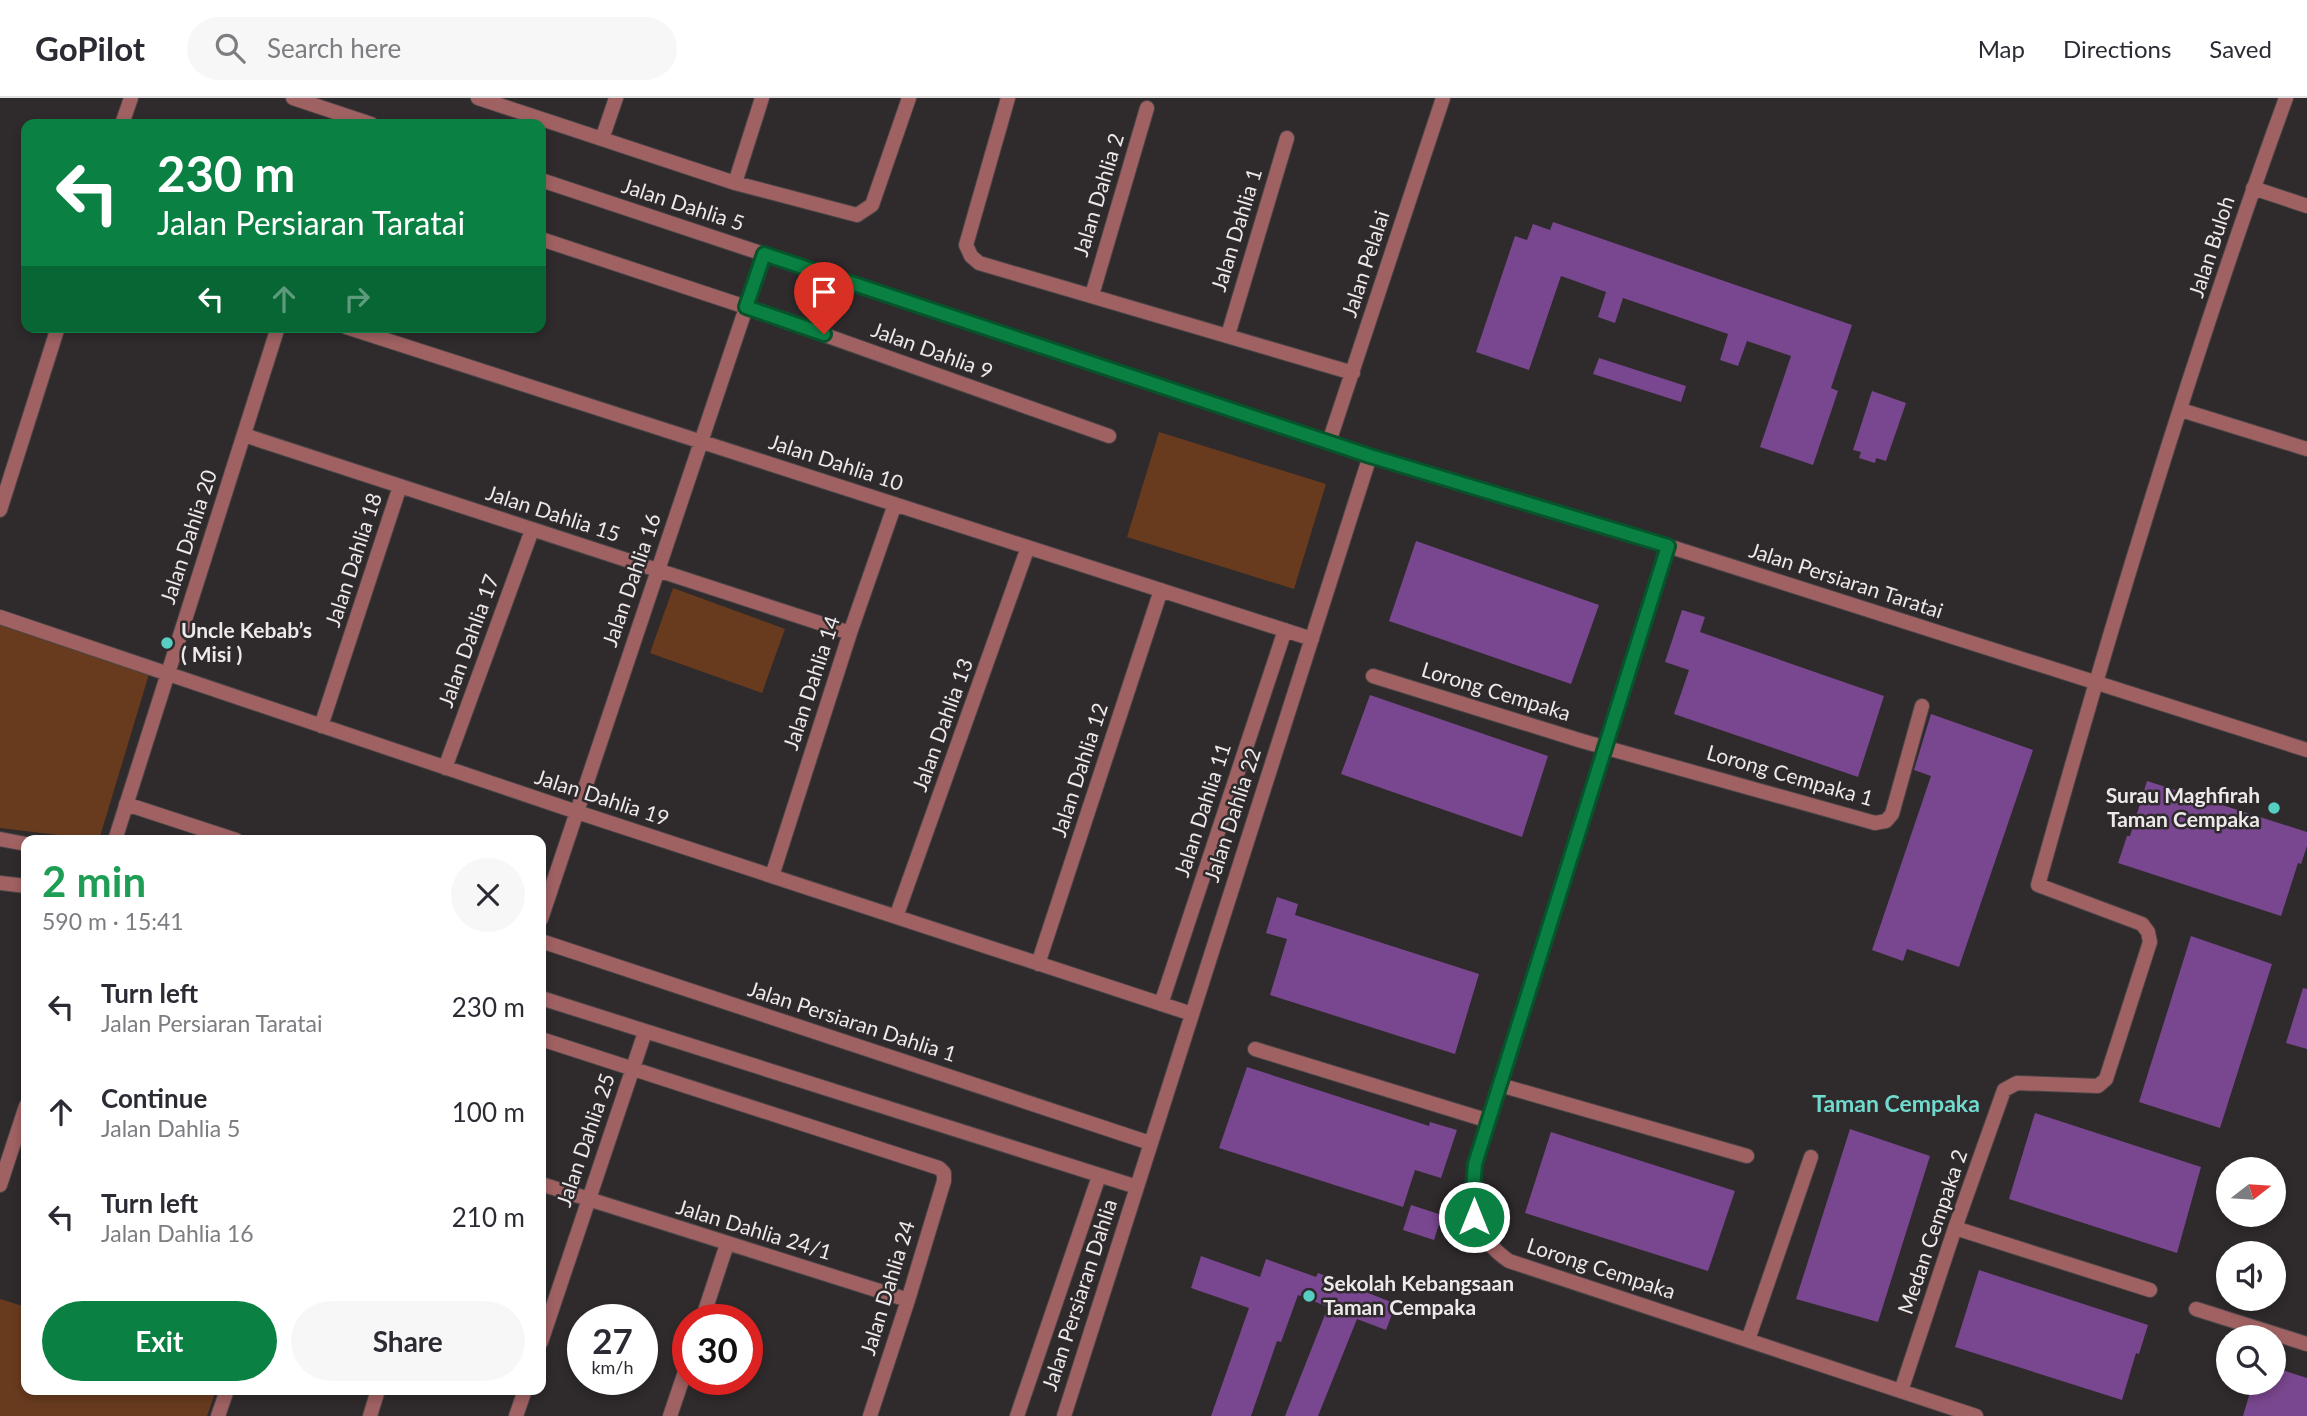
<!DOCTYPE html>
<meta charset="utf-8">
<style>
body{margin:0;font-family:Lato,sans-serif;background:#f7f7f7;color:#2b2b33;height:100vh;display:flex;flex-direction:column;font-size:26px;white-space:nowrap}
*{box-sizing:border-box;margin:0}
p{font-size:23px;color:#7c7c81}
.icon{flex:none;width:38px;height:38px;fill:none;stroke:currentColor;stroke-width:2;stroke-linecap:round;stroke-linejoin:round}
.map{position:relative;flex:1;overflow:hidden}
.sheet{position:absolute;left:21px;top:737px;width:525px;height:560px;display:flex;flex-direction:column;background:#fff;border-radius:14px;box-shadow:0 4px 10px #0003}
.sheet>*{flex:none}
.guide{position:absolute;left:21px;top:21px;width:525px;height:214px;border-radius:14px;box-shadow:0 4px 10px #0003;background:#0b8043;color:#fff;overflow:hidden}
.needle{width:46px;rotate:73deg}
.fabs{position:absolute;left:2216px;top:1059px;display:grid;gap:14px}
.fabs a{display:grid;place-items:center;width:70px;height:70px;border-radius:50%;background:#fff;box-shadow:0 4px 10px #0003;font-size:35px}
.speed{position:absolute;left:567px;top:1206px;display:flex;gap:14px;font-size:35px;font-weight:700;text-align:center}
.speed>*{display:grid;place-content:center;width:91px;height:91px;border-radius:50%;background:#fff;box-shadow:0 4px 10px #0003;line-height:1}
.speed small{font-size:18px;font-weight:400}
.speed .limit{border:10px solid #d22;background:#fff;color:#111}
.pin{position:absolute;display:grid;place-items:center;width:60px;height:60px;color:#fff;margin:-72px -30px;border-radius:50% 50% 50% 0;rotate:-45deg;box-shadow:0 0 7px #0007}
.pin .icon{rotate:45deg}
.me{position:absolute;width:77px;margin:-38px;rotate:0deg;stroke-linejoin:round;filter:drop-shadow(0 0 5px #0008)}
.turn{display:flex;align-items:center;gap:24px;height:147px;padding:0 21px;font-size:32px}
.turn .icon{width:91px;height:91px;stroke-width:2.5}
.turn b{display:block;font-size:49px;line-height:60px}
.lanes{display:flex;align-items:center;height:66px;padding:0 21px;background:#0003;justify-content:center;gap:35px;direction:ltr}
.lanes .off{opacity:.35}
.round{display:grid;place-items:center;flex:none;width:74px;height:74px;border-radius:37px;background:#f7f7f7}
.summary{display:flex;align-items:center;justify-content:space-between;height:119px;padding:0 21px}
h1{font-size:42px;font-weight:700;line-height:52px;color:#1e9e55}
.button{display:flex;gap:14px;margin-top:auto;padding:14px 21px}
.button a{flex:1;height:80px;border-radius:42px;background:#0b8043;color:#fff;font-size:28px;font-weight:700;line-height:80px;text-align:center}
.button a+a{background:#f7f7f7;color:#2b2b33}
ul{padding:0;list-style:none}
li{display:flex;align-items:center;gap:21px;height:105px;padding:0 21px}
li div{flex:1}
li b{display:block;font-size:26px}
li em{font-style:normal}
header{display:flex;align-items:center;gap:42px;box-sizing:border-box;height:98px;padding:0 35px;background:#fff;border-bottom:2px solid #e1e1e2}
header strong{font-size:33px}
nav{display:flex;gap:38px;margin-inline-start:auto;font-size:24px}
.search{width:490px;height:63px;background:#f7f7f7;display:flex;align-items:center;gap:18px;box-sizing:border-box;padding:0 24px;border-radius:38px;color:#7c7c81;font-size:26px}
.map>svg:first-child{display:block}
.green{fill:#683b1e}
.building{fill:#79478f}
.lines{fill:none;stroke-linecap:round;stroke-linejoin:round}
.minor-casing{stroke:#4a4547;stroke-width:16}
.tertiary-casing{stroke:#4a4547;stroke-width:16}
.minor{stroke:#a06162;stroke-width:14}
.tertiary{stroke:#a06162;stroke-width:14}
.route-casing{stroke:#07532c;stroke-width:18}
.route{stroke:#0b8043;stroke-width:12}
.poi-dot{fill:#56cec2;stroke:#2f2a2c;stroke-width:2.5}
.labels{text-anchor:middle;stroke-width:5;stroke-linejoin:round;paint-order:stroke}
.street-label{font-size:21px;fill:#ede9eb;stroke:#2f2a2c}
.poi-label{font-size:21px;font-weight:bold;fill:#ede9eb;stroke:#2f2a2c;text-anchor:start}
.neighbourhood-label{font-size:23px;font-weight:bold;fill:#70dacf;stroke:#2f2a2c}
</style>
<header>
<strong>GoPilot</strong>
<div class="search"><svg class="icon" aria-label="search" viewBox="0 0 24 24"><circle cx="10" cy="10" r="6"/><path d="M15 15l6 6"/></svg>Search here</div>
<nav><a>Map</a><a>Directions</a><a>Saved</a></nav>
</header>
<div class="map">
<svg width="2307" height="1318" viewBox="0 0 2307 1318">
<rect width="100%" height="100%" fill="#2f2a2c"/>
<path class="green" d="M1159 334 1326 386 1294 491 1127 439Z
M673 490 785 531 762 595 650 555Z
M0 527 149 576 99 742 0 730Z
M0 1201 26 1209V1292H216L207 1318H0Z"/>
<path class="building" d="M1553 124 1852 227 1831 290 1838 293 1813 367 1760 349 1791 258 1747 243 1738 268 1720 262 1728 236 1623 200 1615 225 1598 219 1606 194 1561 178 1529 272 1476 254 1515 138 1527 142 1533 126 1550 132Z
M1599 260 1686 288 1681 304 1593 276Z
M1872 293 1906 305 1886 363 1876 360 1875 365 1859 360 1861 354 1853 352Z
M1416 443 1599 507 1571 586 1389 523Z
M1682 512 1705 519 1700 534 1884 598 1858 679 1674 616 1689 572 1665 564Z
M1370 597 1548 658 1522 739 1341 676Z
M1931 616 2033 652 1959 869 1907 851 1903 863 1872 852 1931 678 1914 672Z
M2147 683 2307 734V748L2301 766 2298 765 2281 818 2118 765 2127 738H2130Z
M1277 799 1298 806 1295 817 1479 876 1455 956 1270 897 1287 841 1266 835Z
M2191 838 2272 866 2220 1030 2139 1004Z
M2303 890 2307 891V951L2286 945Z
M1247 969 1429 1028 1430 1024 1457 1032 1441 1080 1415 1072 1403 1109 1219 1050Z
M2035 1015 2201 1069 2177 1155 2009 1101Z
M1850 1031 1930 1058 1878 1224 1796 1201Z
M1551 1034 1735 1093 1708 1173 1525 1115Z
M1411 1107 1442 1117 1434 1142 1403 1132Z
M1201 1158 1260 1179 1266 1161 1316 1179 1318 1175 1396 1206 1386 1232 1357 1221 1318 1318H1285L1328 1209 1298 1197 1281 1244 1277 1243 1251 1318H1211L1249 1210 1191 1190Z
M1979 1172 2148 1227 2139 1256 2136 1255 2122 1302 1955 1249Z
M2273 1269 2307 1280V1318H2243L2253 1284H2273Z"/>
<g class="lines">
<defs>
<path id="minor" d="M478 0 735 85 857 117 872 107 909 0
M1008 0 966 147 971 158 979 165 1353 275
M122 26 131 0
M602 41 616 0
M735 85 762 0
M2253 90 2307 108
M541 141 746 209 1109 338
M1092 197 1147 10
M346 229 1312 541
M1228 237 1287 40
M2181 312 2307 351
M244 337 850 535
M1329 344 1443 0
M0 412 58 229
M1668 448 1475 1066C1472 1110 1470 1136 1509 1163L1976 1318
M0 519 577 714 1192 916
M1373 578 1582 643 1875 725 1886 723 1892 716 1922 608
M321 628 400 388
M445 670 532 432
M126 706 236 742
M0 741 26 746
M115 742 278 229
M772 778 850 535 895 406
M0 785 26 788
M896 819 1028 449
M541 821 764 156
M541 843 1150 1045
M1038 866 1161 492
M541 900 1137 1089
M1161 906 1285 532
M541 941 939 1070 944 1075V1083L908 1202 870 1318
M1255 951 1489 1023
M1500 987 1747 1058
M541 1086 908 1202
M0 1087 26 1008
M1955 1130 2150 1192
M2196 1211 2307 1246
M702 1222 727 1146
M1748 1242 1811 1059
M541 1244 645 934
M1901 1293 1955 1130 2004 992 2017 985 2098 988 2106 981 2150 844 2148 834 2142 826 2038 787C2112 522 2192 258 2286 0
M218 1318 227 1292
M370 1318 378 1292
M516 1318 525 1292
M670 1318 688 1265
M1017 1318 1099 1078
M1064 1318 1370 358"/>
<path id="tertiary" d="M293 0 371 26
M541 82 1370 358 1668 448 2307 652"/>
</defs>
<use href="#minor" class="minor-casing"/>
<use href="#tertiary" class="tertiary-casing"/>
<use href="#minor" class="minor"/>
<use href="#tertiary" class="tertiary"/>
</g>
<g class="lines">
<defs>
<path id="route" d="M824 236 746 209 764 156 1370 358 1668 448 1475 1066 1472 1104 1474 1119"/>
</defs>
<use href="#route" class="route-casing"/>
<use href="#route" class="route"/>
</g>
<g class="poi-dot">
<circle cx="167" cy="545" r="7"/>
<circle cx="2274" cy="710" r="7"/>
<circle cx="1309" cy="1198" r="7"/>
</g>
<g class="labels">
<g class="street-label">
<text transform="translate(1099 97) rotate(-73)" y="7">Jalan Dahlia 2</text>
<text transform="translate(683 107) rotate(18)" y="7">Jalan Dahlia 5</text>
<text transform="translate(1237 132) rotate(-73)" y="7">Jalan Dahlia 1</text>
<text transform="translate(2212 149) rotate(-72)" y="7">Jalan Buloh</text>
<text transform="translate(1366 166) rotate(-72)" y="7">Jalan Pelalai</text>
<text transform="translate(932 253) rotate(20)" y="7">Jalan Dahlia 9</text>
<text transform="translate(836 365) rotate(18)" y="7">Jalan Dahlia 10</text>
<text transform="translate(553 416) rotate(18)" y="7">Jalan Dahlia 15</text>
<text transform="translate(189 439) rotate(-72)" y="7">Jalan Dahlia 20</text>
<text transform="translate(354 462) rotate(-72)" y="7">Jalan Dahlia 18</text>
<text transform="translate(632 482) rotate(-71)" y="7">Jalan Dahlia 16</text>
<text transform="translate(1846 483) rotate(18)" y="7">Jalan Persiaran Taratai</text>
<text transform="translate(469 543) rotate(-70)" y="7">Jalan Dahlia 17</text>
<text transform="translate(812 585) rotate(-72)" y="7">Jalan Dahlia 14</text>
<text transform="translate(1496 594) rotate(17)" y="7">Lorong Cempaka</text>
<text transform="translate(943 627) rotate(-70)" y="7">Jalan Dahlia 13</text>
<text transform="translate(1080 672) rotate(-72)" y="7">Jalan Dahlia 12</text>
<text transform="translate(1790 678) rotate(16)" y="7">Lorong Cempaka 1</text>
<text transform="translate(602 700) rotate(18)" y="7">Jalan Dahlia 19</text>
<text transform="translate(1203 712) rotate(-72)" y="7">Jalan Dahlia 11</text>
<text transform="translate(1233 717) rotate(-72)" y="7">Jalan Dahlia 22</text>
<text transform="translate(852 924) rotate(18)" y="7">Jalan Persiaran Dahlia 1</text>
<text transform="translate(586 1042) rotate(-71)" y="7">Jalan Dahlia 25</text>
<text transform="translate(754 1132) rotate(17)" y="7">Jalan Dahlia 24/1</text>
<text transform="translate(1933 1134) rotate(-71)" y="7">Medan Cempaka 2</text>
<text transform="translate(1601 1171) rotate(18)" y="7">Lorong Cempaka</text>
<text transform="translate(888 1190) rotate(-73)" y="7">Jalan Dahlia 24</text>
<text transform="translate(1080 1197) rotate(-72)" y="7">Jalan Persiaran Dahlia</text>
</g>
<g class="poi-label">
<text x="181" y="540">Uncle Kebab’s<tspan x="181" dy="24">( Misi )</tspan></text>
<text x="2260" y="705" text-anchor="end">Surau Maghfirah<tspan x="2260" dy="24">Taman Cempaka</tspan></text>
<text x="1323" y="1193">Sekolah Kebangsaan<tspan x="1323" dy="24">Taman Cempaka</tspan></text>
</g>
<g class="neighbourhood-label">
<text x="1896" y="1014">Taman Cempaka</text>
</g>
</g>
</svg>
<div class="fabs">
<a><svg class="needle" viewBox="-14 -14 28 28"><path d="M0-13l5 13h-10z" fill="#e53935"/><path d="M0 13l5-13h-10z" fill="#7c7c81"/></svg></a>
<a><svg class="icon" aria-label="sound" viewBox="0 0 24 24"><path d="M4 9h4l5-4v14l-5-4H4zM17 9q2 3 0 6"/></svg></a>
<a><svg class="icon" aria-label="search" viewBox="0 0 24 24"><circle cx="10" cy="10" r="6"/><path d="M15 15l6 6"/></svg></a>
</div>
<div class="speed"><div>27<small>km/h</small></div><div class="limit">30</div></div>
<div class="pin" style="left:824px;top:236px;background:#d93025"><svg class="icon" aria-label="arrive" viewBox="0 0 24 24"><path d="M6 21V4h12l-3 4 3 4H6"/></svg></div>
<svg class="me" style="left:1474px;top:1119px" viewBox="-20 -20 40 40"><circle r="17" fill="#0b8043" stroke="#fff" stroke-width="3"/><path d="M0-11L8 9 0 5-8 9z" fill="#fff"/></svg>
<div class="guide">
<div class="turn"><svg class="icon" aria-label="left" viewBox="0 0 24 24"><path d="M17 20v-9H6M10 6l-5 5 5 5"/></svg><div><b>230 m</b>Jalan Persiaran Taratai</div></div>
<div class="lanes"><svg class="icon" aria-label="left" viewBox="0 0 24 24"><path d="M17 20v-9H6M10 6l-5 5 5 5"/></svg><svg class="icon off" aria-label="ahead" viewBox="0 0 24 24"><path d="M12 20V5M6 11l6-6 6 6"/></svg><svg class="icon off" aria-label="right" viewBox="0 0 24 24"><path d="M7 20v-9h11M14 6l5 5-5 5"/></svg></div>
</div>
<section class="sheet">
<div class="summary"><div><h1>2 min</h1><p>590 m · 15:41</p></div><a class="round"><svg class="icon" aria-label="close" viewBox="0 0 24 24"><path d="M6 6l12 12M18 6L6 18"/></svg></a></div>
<ul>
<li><svg class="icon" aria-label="left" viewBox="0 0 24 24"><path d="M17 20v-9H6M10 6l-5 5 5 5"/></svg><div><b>Turn left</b><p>Jalan Persiaran Taratai</p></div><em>230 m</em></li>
<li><svg class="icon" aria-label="ahead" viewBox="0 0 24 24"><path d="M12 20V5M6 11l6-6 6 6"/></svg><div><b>Continue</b><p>Jalan Dahlia 5</p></div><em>100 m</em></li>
<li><svg class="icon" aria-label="left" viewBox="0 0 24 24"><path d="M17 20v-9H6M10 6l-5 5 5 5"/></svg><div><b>Turn left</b><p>Jalan Dahlia 16</p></div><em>210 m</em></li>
</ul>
<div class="button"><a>Exit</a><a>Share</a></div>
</section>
</div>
